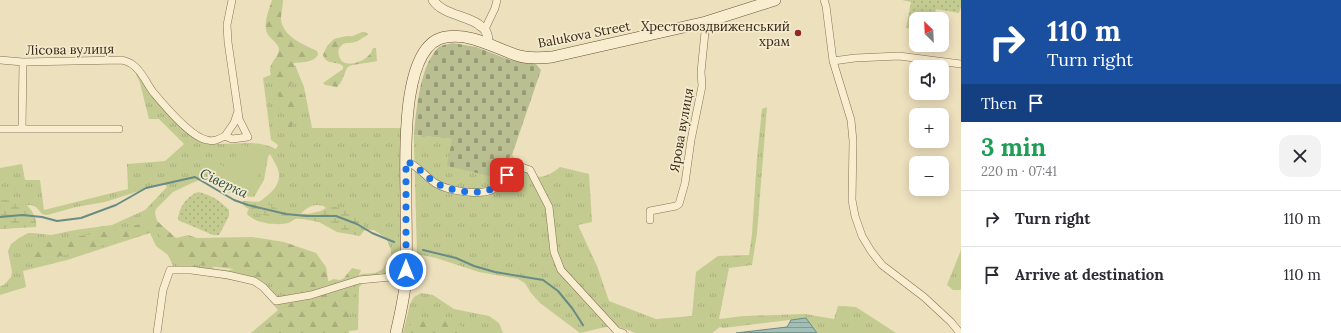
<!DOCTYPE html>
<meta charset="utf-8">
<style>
body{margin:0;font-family:Lora,serif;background:#f2f2f3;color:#2b2b33;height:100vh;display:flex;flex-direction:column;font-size:15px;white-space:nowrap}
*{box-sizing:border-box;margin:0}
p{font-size:13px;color:#7c7c81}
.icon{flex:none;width:22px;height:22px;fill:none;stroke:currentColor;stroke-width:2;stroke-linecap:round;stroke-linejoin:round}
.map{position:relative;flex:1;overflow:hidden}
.side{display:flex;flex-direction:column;background:#fff;width:380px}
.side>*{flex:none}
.guide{background:#1a4fa0;color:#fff;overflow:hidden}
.needle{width:26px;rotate:336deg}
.buttons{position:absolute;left:909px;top:12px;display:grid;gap:8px}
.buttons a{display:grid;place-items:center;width:40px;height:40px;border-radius:8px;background:#fff;box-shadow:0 2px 10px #0003;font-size:20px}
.pin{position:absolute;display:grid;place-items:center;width:34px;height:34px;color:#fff;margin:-17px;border-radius:8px;box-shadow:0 2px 6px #0006}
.me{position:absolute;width:44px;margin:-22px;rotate:0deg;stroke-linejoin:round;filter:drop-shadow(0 0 3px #0008)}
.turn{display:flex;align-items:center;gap:14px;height:84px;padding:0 20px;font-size:18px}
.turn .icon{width:52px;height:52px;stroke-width:2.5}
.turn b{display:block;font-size:28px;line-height:34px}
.then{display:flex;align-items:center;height:38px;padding:0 20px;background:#0003;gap:8px;font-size:15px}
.round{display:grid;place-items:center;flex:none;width:42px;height:42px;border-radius:12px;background:#f2f2f3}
.overview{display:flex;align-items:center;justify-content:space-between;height:68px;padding:0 20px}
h1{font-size:24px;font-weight:800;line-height:30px;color:#1e9e55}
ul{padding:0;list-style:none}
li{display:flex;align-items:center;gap:12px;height:56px;padding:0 20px;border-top:1px solid #e1e1e2}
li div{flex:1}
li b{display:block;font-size:15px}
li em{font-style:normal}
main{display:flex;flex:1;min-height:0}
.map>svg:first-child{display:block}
.grass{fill:url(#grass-tufts);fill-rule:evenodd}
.forest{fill:url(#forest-firs)}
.wetland{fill:url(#wetland-marsh)}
.cemetery{fill:url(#cemetery-stones)}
.garden{fill:url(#garden-dots)}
.pitch{fill:#c3cb91}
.water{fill:url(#water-rules);stroke:#688c84}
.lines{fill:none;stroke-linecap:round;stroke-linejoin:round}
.stream{stroke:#688c84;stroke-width:2}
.minor-casing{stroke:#857056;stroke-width:8}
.tertiary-casing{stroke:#857056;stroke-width:10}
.secondary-casing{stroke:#66513a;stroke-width:12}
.minor{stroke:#f9edd0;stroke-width:7}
.tertiary{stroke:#f9edd0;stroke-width:9}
.secondary{stroke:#f9edd0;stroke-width:11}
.route{stroke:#1a73e8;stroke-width:7;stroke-dasharray:0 12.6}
.poi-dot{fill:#942826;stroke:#f5eacc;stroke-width:1.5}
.labels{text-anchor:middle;stroke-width:3.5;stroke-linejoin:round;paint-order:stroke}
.poi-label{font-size:13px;fill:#34281b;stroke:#f5eacc;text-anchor:end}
.street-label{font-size:13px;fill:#34281b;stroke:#f5eacc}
.water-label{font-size:14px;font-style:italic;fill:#2a5452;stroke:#f5eacc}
</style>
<main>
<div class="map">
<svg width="961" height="333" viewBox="0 0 961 333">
<defs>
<pattern id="grass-tufts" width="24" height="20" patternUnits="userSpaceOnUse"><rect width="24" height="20" fill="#c3cb91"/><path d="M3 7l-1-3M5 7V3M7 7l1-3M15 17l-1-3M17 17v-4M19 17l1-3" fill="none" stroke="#a8ae7c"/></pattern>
<pattern id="forest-firs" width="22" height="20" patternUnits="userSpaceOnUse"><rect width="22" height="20" fill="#c3cb91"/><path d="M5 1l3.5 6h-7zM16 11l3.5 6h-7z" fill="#a8ae7c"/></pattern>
<pattern id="wetland-marsh" width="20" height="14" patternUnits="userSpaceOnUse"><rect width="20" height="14" fill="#c3cb91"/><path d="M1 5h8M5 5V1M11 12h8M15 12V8" fill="none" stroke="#a8ae7c"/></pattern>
<pattern id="cemetery-stones" width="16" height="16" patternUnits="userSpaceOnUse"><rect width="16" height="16" fill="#b9bf91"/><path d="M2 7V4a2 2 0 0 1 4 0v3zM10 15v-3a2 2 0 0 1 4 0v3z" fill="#979b76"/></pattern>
<pattern id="garden-dots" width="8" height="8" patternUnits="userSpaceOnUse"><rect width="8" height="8" fill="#c3cb91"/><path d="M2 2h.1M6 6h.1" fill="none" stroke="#a8ae7c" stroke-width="1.8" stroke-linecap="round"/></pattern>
<pattern id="water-rules" width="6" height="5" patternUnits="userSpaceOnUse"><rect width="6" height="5" fill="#a1bfb6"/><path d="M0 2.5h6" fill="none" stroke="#849b93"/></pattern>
</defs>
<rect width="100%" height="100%" fill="#ede0bd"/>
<path class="grass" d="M295 65 304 87 312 128H402L400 146V266L398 271 394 274 363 278 362 284 359 287 358 330 349 331V333H251L278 310 257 286 254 284 196 274 176 272 168 255 156 246 150 233 67 260 23 271 26 287 0 295V286L4 285 11 277 12 272 8 251 11 244 19 238 28 233H33L51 235 75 230 112 225 145 210 167 187 164 183 105 202 76 207 47 215 42 214 36 207 31 205 15 207 0 204V168L22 164 25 180H40L44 210 128 189 127 164 165 161 184 144 159 119H149L140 83 133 67C151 91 182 143 215 144 236 145 256 139 276 149L278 145 271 140 263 78ZM270 154C273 160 279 168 279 175 280 191 259 201 248 210L247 214C254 223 278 226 288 223 298 220 307 200 323 206 330 209 339 226 344 232L374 230 386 238 391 250V260L387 262 383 269 375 273 362 274 343 281 334 279 322 284 249 267 228 270 215 269 205 260 159 228 155 213 156 209 173 192 192 183 202 179 207 180 227 192 242 196 254 197 264 180 268 157Z
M767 107 757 233 752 265 729 268 719 319 744 316 805 314 834 319 838 306 856 307 896 333H817L806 318 723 328 720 327 712 333H635C612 322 604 328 580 333L540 303 531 293 525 283 518 279 479 272 436 258 417 254 414 145V135L452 139 490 176 512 155C529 173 535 187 560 167L589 174 592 222 578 225 597 266 609 301 656 319 692 316 696 272 718 256 749 255 752 234 757 158 762 109Z
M961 250V289L960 290H953L947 285Z
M421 293 433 295 454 309 489 316 499 323 503 333H403L410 304 414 297Z"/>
<path class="forest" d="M272 0H283C283 6 281 13 281 19 282 36 304 45 317 51L318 55C313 63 302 62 294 63V80L289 86V92L299 93 303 96 302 105 294 116 292 121V130L299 142 297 146C294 145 291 144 290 141 284 131 285 119 283 108 281 95 271 84 270 70 270 62 278 58 279 50 279 43 270 39 267 33 263 23 269 10 272 0Z
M362 32H365L368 34C364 37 359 41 355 42 350 44 344 41 340 47 338 49 338 53 339 56 343 70 364 62 370 54 372 52 372 50 373 48H376L377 61C371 63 351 64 348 67 344 71 344 81 337 87L325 85 323 83 343 69V66C335 60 327 66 323 55L327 46 334 39 342 37 353 36Z
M157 221 176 238 188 235 197 238 252 237 284 242 316 253 326 267 329 286 344 278 352 268 361 270 356 282 346 333H258L297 298 279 280H265L243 270 190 264 175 253 156 231 86 250 28 264 45 243Z
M413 321C433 321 457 318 471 333H406Z"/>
<path class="wetland" d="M0 200C6 200 14 200 20 201 29 204 38 218 36 227L0 229Z
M243 201 261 202 288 213 308 214 321 211 329 206 338 207 356 214 362 219 365 228 363 232 360 236 337 232 319 222 303 219 279 218 263 215 247 208 243 205Z"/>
<path class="cemetery" d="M453 43 476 47 510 60 536 64 541 70 512 155 490 176 447 166 452 139 414 135C416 111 420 64 439 47 442 45 449 44 453 43Z"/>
<path class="garden" d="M902 0H961V7L959 13 936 9 934 19H916V29L906 28 911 2Z
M198 192C212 195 219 200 229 210V216L219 235H213L178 220C179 207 186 197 198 192Z"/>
<path class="pitch" d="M240 144 266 153 251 194 225 185Z
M210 161 229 168 225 180 206 173Z"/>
<path class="water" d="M806 318 817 333H736L787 327 791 320Z"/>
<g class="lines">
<path class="stream" d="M0 217 22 215 42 217 57 221 81 218 116 205 146 188 195 177 234 200 248 205 286 214 306 216H336L357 224 372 233 394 242
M423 250 456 258 474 266 495 272 543 280 558 291 572 308 583 325"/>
<defs>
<path id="minor" d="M232 0 227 25 228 42 238 111 239 119 248 137 232 139 225 136 234 123 238 111
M824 0 826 6 833 61 851 120 853 141 852 200 855 216 862 236 871 251 882 265 924 297 951 322 960 333
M485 29 495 8 497 0
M0 60 23 62 122 60C125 61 130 62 133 65 142 71 146 83 153 92 164 105 190 137 207 140 214 142 219 139 225 136
M833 61 855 58 899 56 961 64
M0 129H119
M22 129 23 62
M406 161C418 166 425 176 435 183 448 191 482 197 495 188 502 182 509 172 516 165L530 170 549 207 554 252 561 270 617 331 623 333
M650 220V211L676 206 679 204 685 183 691 140 702 86 701 72 706 22
M157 333 163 290 170 270H191L228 275 254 281 263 287 276 301 311 295 359 280 402 276 406 278"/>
<path id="tertiary" d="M433 0C442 14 464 15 478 24 480 26 484 28 485 30 488 34 488 38 488 43"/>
<path id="secondary" d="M396 333C400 315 405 295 406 276 407 250 406 224 406 197 406 163 399 43 446 37 471 33 493 47 516 55 527 59 540 58 552 57L706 22 775 0"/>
</defs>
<use href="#minor" class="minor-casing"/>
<use href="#tertiary" class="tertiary-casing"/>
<use href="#secondary" class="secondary-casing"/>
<use href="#minor" class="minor"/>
<use href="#tertiary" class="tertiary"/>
<use href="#secondary" class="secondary"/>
</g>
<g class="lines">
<path class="route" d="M406 270V161C418 166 425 176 436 183 449 191 479 196 494 188 498 186 503 179 507 175"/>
</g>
<circle class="poi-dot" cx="798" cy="33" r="4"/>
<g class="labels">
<g class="poi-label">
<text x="790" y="31">Хрестовоздвиженський<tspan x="790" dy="15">храм</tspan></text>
</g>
<g class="street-label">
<text transform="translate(584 34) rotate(-11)" y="5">Balukova Street</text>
<text transform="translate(70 49) rotate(-1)" y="5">Лісова вулиця</text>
<text transform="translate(681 130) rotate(-80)" y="5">Ярова вулиця</text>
</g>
<g class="water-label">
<text transform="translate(224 183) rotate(25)" y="5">Сіверка</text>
</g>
</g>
</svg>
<div class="buttons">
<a><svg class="needle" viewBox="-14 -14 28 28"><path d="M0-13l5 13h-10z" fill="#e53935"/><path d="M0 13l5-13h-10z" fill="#7c7c81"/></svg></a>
<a><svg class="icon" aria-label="sound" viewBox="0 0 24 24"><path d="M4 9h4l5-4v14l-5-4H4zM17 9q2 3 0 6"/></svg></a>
<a>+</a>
<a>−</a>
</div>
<div class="pin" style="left:507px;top:175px;background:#d93025"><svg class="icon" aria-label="arrive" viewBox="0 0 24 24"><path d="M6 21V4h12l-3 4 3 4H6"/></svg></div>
<svg class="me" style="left:406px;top:270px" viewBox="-20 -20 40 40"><circle r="17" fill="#1a73e8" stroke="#fff" stroke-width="3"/><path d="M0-11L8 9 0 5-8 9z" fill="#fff"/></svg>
</div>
<section class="side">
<div class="guide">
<div class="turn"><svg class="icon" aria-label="right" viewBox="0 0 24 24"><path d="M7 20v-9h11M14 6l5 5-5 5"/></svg><div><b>110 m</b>Turn right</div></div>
<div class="then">Then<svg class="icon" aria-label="arrive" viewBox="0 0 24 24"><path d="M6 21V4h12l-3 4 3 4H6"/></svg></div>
</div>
<div class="overview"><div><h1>3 min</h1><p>220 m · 07:41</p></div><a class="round"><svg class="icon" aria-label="close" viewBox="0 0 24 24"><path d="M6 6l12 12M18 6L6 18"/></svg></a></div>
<ul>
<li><svg class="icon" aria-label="right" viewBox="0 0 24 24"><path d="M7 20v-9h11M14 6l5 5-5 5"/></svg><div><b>Turn right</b></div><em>110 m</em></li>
<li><svg class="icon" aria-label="arrive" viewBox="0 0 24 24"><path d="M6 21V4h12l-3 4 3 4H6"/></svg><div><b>Arrive at destination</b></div><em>110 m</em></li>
</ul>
</section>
</main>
